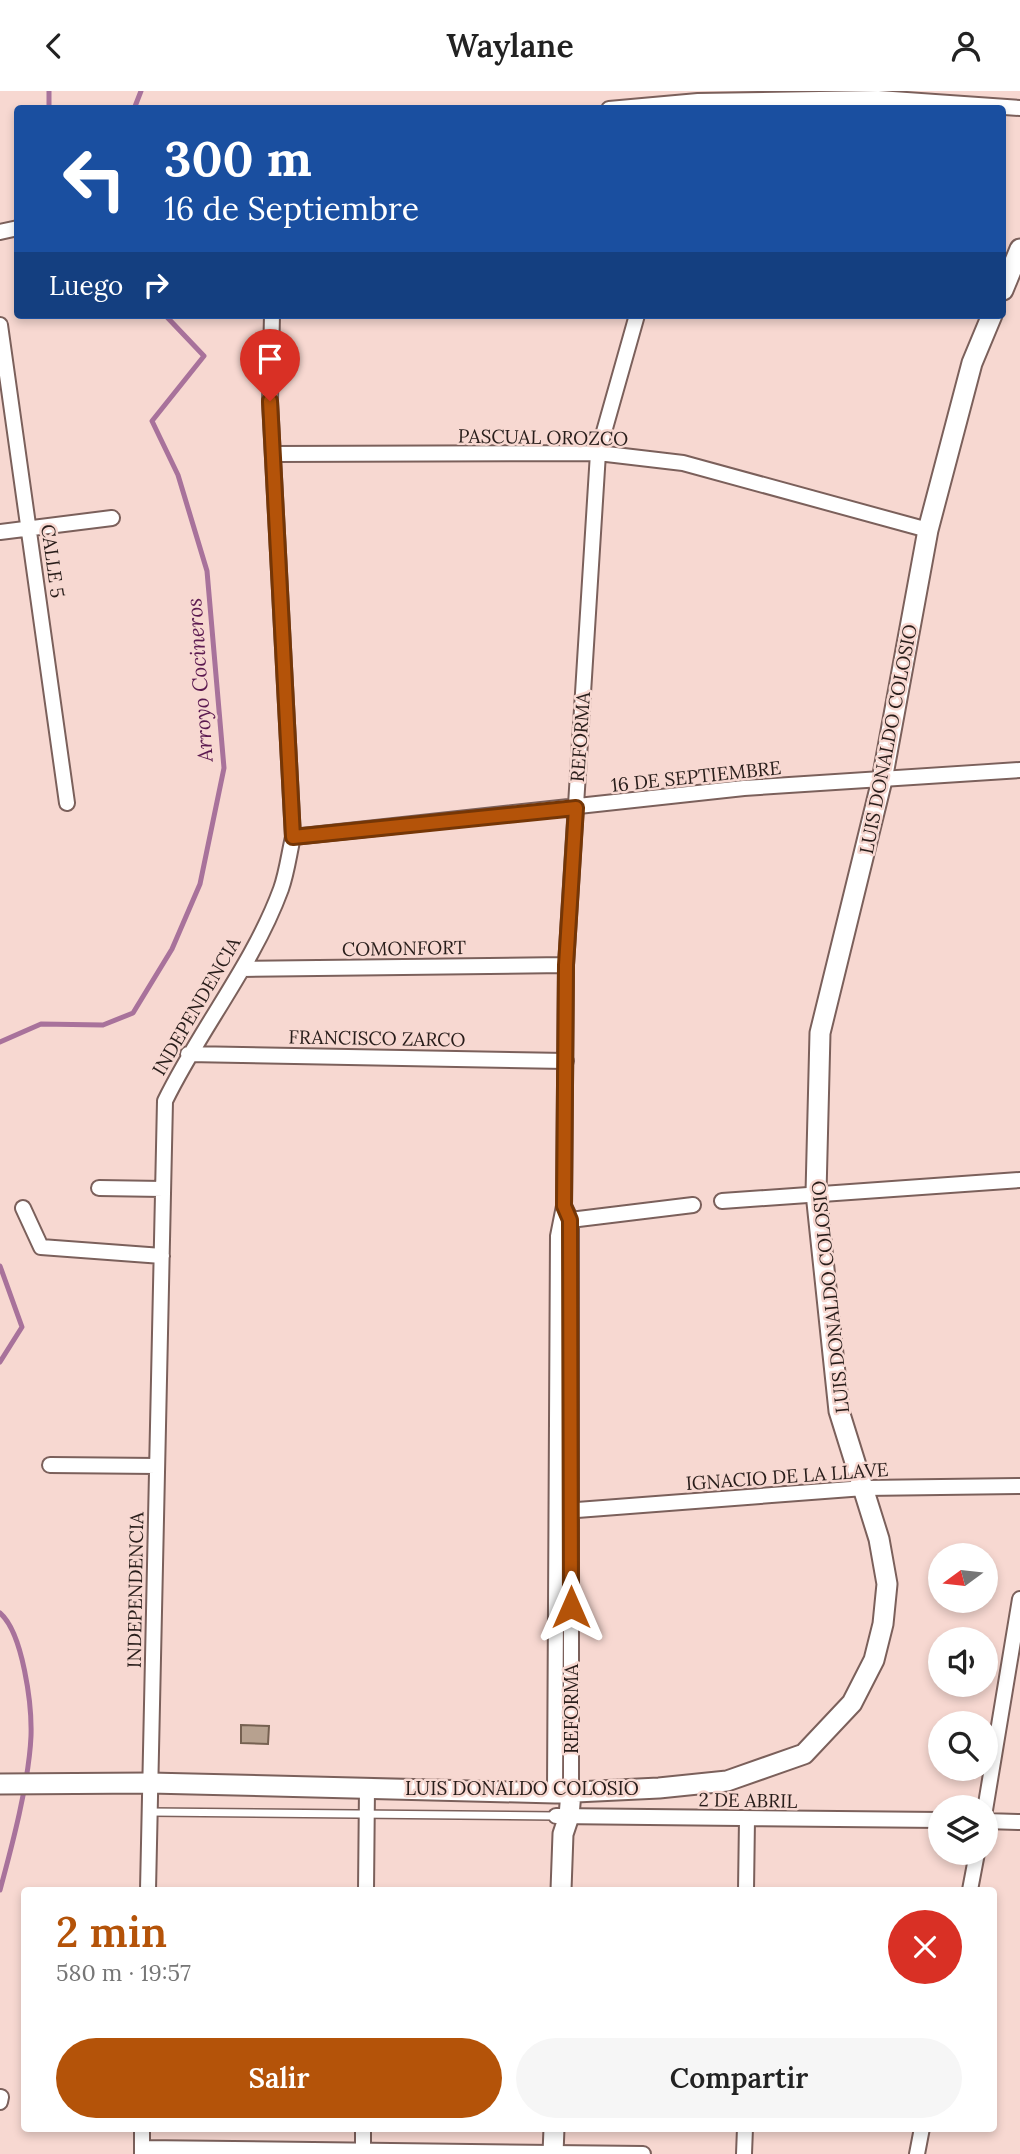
<!DOCTYPE html>
<html lang="es">
<meta charset="utf-8">
<style>
body{margin:0;font-family:Lora,serif;background:#f6f6f6;color:#222;height:100vh;display:flex;flex-direction:column;font-size:26px;white-space:nowrap}
*{box-sizing:border-box;margin:0}
p{font-size:23px;color:#767676}
.icon{flex:none;width:38px;height:38px;fill:none;stroke:currentColor;stroke-width:2;stroke-linecap:round;stroke-linejoin:round}
.map{position:relative;flex:1;overflow:hidden}
.drawer{position:absolute;left:21px;top:1796px;width:976px;height:245px;display:flex;flex-direction:column;background:#fff;border-radius:7px;box-shadow:0 4px 10px #0003}
.drawer>*{flex:none}
.hud{position:absolute;left:14px;top:14px;width:992px;height:214px;border-radius:7px;box-shadow:0 4px 10px #0003;background:#1a4fa0;color:#fff;overflow:hidden}
.needle{width:46px;rotate:255deg}
.fabs{position:absolute;left:928px;top:1452px;display:grid;gap:14px}
.fabs a{display:grid;place-items:center;width:70px;height:70px;border-radius:50%;background:#fff;box-shadow:0 4px 10px #0003;font-size:35px}
.pin{position:absolute;display:grid;place-items:center;width:60px;height:60px;color:#fff;margin:-72px -30px;border-radius:50% 50% 50% 0;rotate:-45deg;box-shadow:0 0 7px #0007}
.pin .icon{rotate:45deg}
.me{position:absolute;width:77px;margin:-38px;rotate:0deg;stroke-linejoin:round;filter:drop-shadow(0 0 5px #0008)}
.turn{display:flex;align-items:center;gap:24px;height:147px;padding:0 35px;font-size:32px}
.turn .icon{width:91px;height:91px;stroke-width:2.5}
.turn b{display:block;font-size:49px;line-height:60px}
.then{display:flex;align-items:center;height:66px;padding:0 35px;background:#0003;gap:14px;font-size:26px}
.round{display:grid;place-items:center;flex:none;width:74px;height:74px;border-radius:37px;background:#f6f6f6}
.summary{display:flex;align-items:center;justify-content:space-between;height:119px;padding:0 35px}
h1{font-size:42px;font-weight:600;line-height:52px;color:#b45309}
.button{display:flex;gap:14px;margin-top:auto;padding:14px 35px}
.button a{flex:1;height:80px;border-radius:42px;background:#b45309;color:#fff;font-size:28px;font-weight:600;line-height:80px;text-align:center}
.button a+a{background:#f6f6f6;color:#222}
header{display:flex;justify-content:space-between;align-items:center;height:91px;padding:0 35px;background:#fff;font-size:32px;font-weight:600}
.map>svg:first-child{display:block}
.lines{fill:none;stroke-linecap:round;stroke-linejoin:round}
.stream{stroke:#a8729b;stroke-width:5}
.building{fill:#b7a18f;stroke:#766151;stroke-width:2}
.lane-casing{stroke:#7b605b;stroke-width:10}
.street-casing{stroke:#7b605b;stroke-width:18}
.secondary-casing{stroke:#7b605b;stroke-width:23}
.lane{stroke:#fff;stroke-width:7}
.street{stroke:#fff;stroke-width:14}
.secondary{stroke:#fff;stroke-width:19}
.route-casing{stroke:#753606;stroke-width:18}
.route{stroke:#b45309;stroke-width:12}
.labels{text-anchor:middle;stroke-width:5;stroke-linejoin:round;paint-order:stroke}
.street-label{font-size:19px;fill:#281d1a;stroke:#f7d8d1}
.water-label{font-size:21px;font-style:italic;fill:#5c1a50;stroke:#f7d8d1}
</style>
<header><svg class="icon" aria-label="back" viewBox="0 0 24 24"><path d="M15 5l-7 7 7 7"/></svg>Waylane<svg class="icon" aria-label="person" viewBox="0 0 24 24"><circle cx="12" cy="8" r="4"/><path d="M4 21q1-7 8-7t8 7"/></svg></header>
<div class="map">
<svg width="1020" height="2063" viewBox="0 0 1020 2063">
<rect width="100%" height="100%" fill="#f7d8d1"/>
<g class="lines">
<path class="stream" d="M49 18V0
M134 18 141 0
M0 951 41 933 103 934 133 922 172 858 200 793 224 677 207 480 178 384 152 330 204 265 165 224
M0 1175 22 1236 0 1271
M0 1522C23 1542 32 1614 31 1645 29 1691 12 1755 0 1799"/>
</g>
<path class="building" d="M241 1634 269 1635 268 1653 241 1652Z"/>
<g class="lines">
<defs>
<path id="lane" d="M150 1721 556 1725"/>
<path id="street" d="M609 18 698 10 878 7 1020 17
M0 141 18 137
M0 234 67 712
M274 363 598 362 683 372 928 439
M0 441 112 427
M293 746 744 697 1020 679
M242 878 566 874
M188 963 566 970
M99 1097 163 1098
M722 1110 1020 1089
M564 1115 571 1129V1701
M23 1117 41 1156 162 1165
M562 1130 693 1114
M50 1374 157 1375
M564 1420 864 1397 1020 1395
M555 1702 558 1145 564 1115 566 874 598 362 637 224
M985 1719 1020 1508
M556 1725 940 1729
M985 1730 1020 1731
M148 1799 165 1010C200 938 253 874 281 798 287 781 289 763 293 746L270 310 272 224
M366 1799 367 1697
M746 1799 747 1728
M970 1799 977 1762
M0 2011 1 2006
M142 2057 643 2063
M142 2063V2037
M363 2063V2037
M744 2063 745 2037
M917 2063 922 2037"/>
<path id="secondary" d="M1003 199 1020 158
M0 1693 150 1692 555 1702 659 1697 727 1690 804 1663 852 1612 874 1569 883 1533 887 1493 879 1448 839 1320 816 1102 820 942 882 689 928 439 972 272 992 224
M561 1799 563 1743 569 1725 571 1701
M553 2063 554 2037"/>
</defs>
<use href="#lane" class="lane-casing"/>
<use href="#street" class="street-casing"/>
<use href="#secondary" class="secondary-casing"/>
<use href="#lane" class="lane"/>
<use href="#street" class="street"/>
<use href="#secondary" class="secondary"/>
</g>
<g class="lines">
<defs>
<path id="route" d="M270 310 293 746 576 717 566 874 564 1115 570 1129 571 1516"/>
</defs>
<use href="#route" class="route-casing"/>
<use href="#route" class="route"/>
</g>
<g class="labels">
<g class="street-label">
<text transform="translate(543 346) rotate(1)" y="7">PASCUAL OROZCO</text>
<text transform="translate(53 470) rotate(82)" y="7">CALLE 5</text>
<text transform="translate(580 646) rotate(-86)" y="7">REFORMA</text>
<text transform="translate(888 648) rotate(-79)" y="7">LUIS DONALDO COLOSIO</text>
<text transform="translate(696 685) rotate(-6)" y="7">16 DE SEPTIEMBRE</text>
<text transform="translate(404 857) rotate(-1)" y="7">COMONFORT</text>
<text transform="translate(196 915) rotate(-60)" y="7">INDEPENDENCIA</text>
<text transform="translate(377 947) rotate(1)" y="7">FRANCISCO ZARCO</text>
<text transform="translate(830 1206) rotate(-96)" y="7">LUIS DONALDO COLOSIO</text>
<text transform="translate(787 1385) rotate(-4)" y="7">IGNACIO DE LA LLAVE</text>
<text transform="translate(135 1499) rotate(-89)" y="7">INDEPENDENCIA</text>
<text transform="translate(571 1618) rotate(-90)" y="7">REFORMA</text>
<text x="522" y="1704">LUIS DONALDO COLOSIO</text>
<text transform="translate(748 1709) rotate(1)" y="7">2 DE ABRIL</text>
</g>
<g class="water-label">
<text transform="translate(200 589) rotate(-94)" y="7">Arroyo Cocineros</text>
</g>
</g>
</svg>
<div class="fabs">
<a><svg class="needle" viewBox="-14 -14 28 28"><path d="M0-13l5 13h-10z" fill="#e53935"/><path d="M0 13l5-13h-10z" fill="#767676"/></svg></a>
<a><svg class="icon" aria-label="sound" viewBox="0 0 24 24"><path d="M4 9h4l5-4v14l-5-4H4zM17 9q2 3 0 6"/></svg></a>
<a><svg class="icon" aria-label="search" viewBox="0 0 24 24"><circle cx="10" cy="10" r="6"/><path d="M15 15l6 6"/></svg></a>
<a><svg class="icon" aria-label="layers" viewBox="0 0 24 24"><path d="M12 4l9 5-9 5-9-5zM3 14l9 5 9-5"/></svg></a>
</div>
<div class="pin" style="left:270px;top:310px;background:#d93025"><svg class="icon" aria-label="arrive" viewBox="0 0 24 24"><path d="M6 21V4h12l-3 4 3 4H6"/></svg></div>
<svg class="me" style="left:571px;top:1516px" viewBox="-20 -20 40 40"><path d="M0-17L14 15 0 8-14 15z" fill="#b45309" stroke="#fff" stroke-width="4"/></svg>
<div class="hud">
<div class="turn"><svg class="icon" aria-label="left" viewBox="0 0 24 24"><path d="M17 20v-9H6M10 6l-5 5 5 5"/></svg><div><b>300 m</b>16 de Septiembre</div></div>
<div class="then">Luego<svg class="icon" aria-label="right" viewBox="0 0 24 24"><path d="M7 20v-9h11M14 6l5 5-5 5"/></svg></div>
</div>
<section class="drawer">
<div class="summary"><div><h1>2 min</h1><p>580 m · 19:57</p></div><a class="round" style="background:#d93025;color:#fff"><svg class="icon" aria-label="close" viewBox="0 0 24 24"><path d="M6 6l12 12M18 6L6 18"/></svg></a></div>
<div class="button"><a>Salir</a><a>Compartir</a></div>
</section>
</div>
